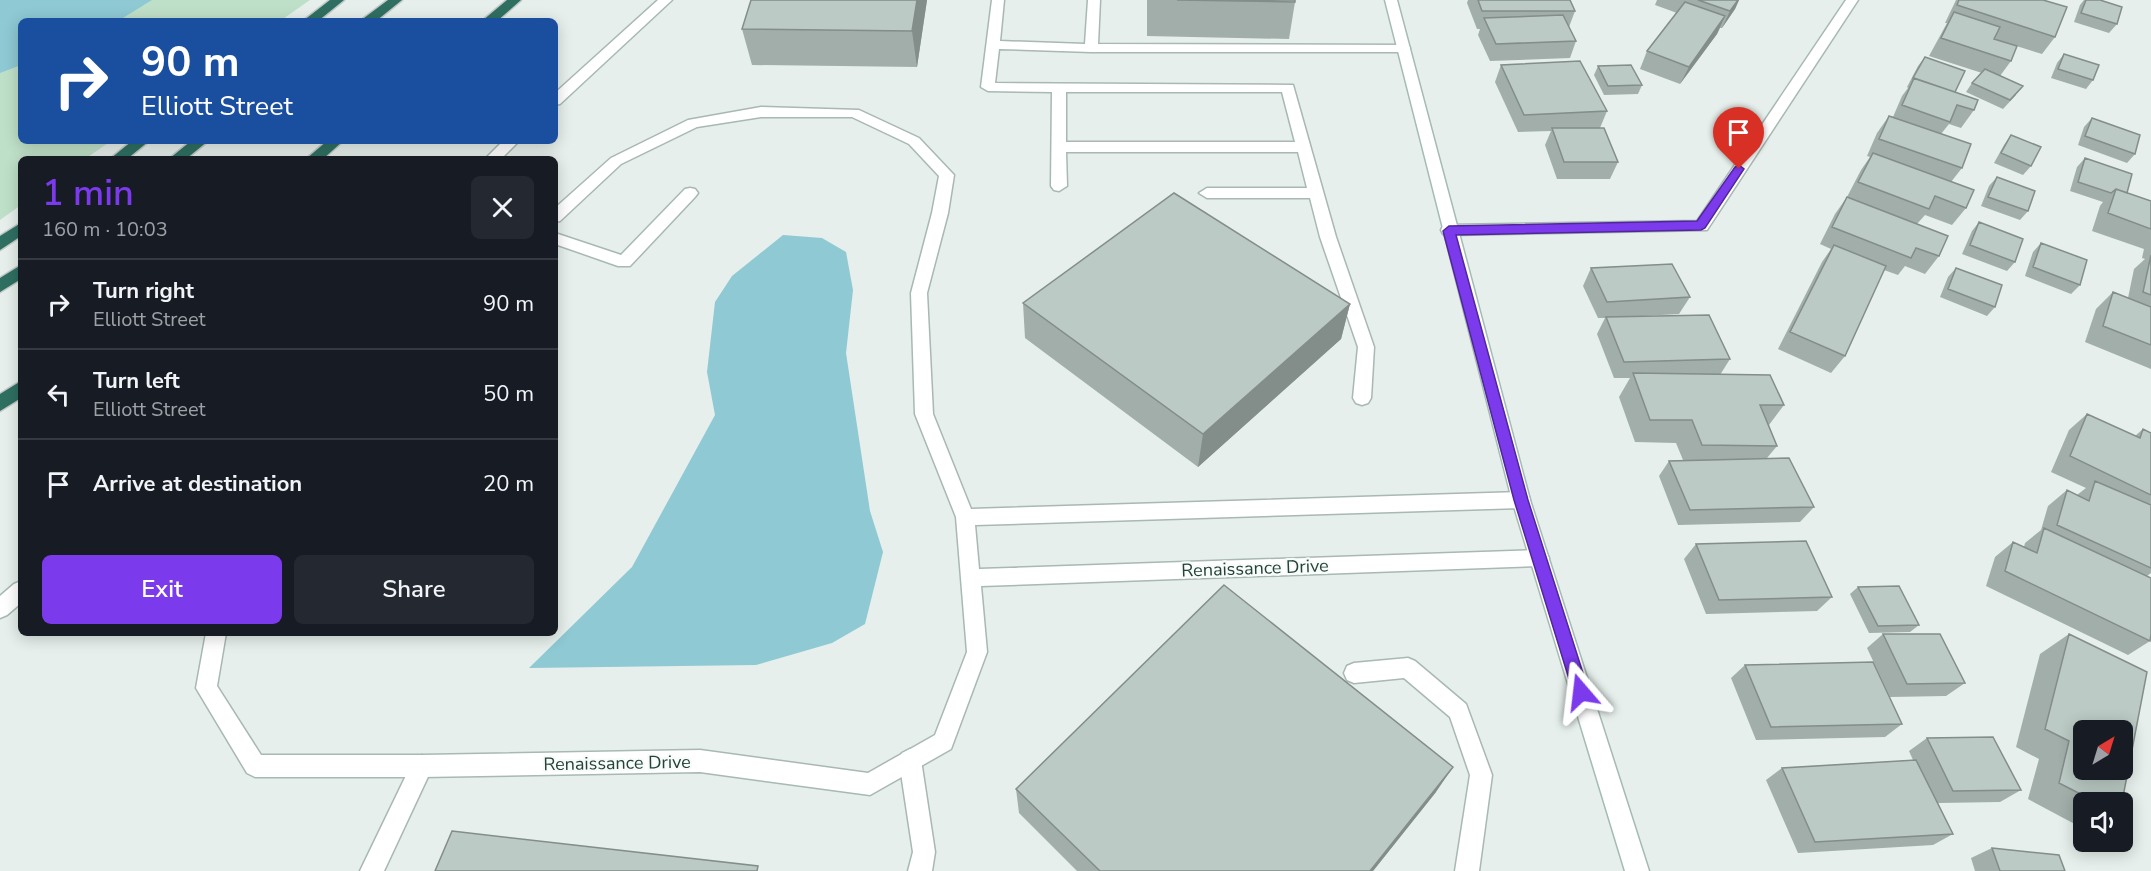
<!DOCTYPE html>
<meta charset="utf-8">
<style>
body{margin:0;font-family:"Nunito Sans",sans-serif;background:#242831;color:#f1f3f6;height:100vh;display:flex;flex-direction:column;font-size:22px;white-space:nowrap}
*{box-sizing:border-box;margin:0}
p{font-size:20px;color:#9ea1a6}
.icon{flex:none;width:33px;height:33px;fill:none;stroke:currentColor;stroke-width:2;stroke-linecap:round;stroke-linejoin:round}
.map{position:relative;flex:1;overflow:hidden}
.details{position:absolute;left:18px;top:156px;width:540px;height:480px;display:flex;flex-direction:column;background:#171b24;border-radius:9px;box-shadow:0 3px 15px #0003}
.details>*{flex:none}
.guide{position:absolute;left:18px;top:18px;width:540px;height:126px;border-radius:9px;box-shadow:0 3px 15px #0003;background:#1a4fa0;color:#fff;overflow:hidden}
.needle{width:39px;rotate:38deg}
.tools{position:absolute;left:2073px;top:720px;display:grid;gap:12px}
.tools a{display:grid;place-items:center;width:60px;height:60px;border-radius:9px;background:#171b24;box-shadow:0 3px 15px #0003;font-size:30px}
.pin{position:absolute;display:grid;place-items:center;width:51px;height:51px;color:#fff;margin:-62px -26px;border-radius:50% 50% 50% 0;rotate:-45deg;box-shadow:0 0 6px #0007}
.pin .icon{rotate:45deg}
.me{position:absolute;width:66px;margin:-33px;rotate:343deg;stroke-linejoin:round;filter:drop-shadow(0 0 4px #0008)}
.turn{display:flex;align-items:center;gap:21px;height:126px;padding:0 24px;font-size:27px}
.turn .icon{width:78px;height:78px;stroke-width:2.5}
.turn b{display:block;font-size:42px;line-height:51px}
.round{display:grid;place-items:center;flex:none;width:63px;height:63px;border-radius:9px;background:#242831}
.headline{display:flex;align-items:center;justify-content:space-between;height:102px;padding:0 24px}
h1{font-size:36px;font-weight:600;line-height:45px;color:#7c3aed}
.action{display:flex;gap:12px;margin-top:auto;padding:12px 24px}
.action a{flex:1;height:69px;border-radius:9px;background:#7c3aed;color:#fff;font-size:24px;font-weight:600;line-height:69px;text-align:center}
.action a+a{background:#242831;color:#f1f3f6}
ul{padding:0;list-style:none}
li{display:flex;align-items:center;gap:18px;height:90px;padding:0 24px;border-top:2px solid #363941}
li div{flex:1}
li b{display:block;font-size:22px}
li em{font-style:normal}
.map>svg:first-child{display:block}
.green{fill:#bfe0c8}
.water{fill:#8ec9d4}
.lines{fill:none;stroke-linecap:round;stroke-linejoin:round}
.service-casing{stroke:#a8b8b2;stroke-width:3}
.minor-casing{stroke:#a8b8b2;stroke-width:3}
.secondary-casing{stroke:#a4bbb3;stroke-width:3}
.motorway-casing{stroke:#c2cac8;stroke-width:3}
.service{fill:#fff;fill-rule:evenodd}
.minor{fill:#fff;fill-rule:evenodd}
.secondary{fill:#fff;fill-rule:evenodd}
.motorway{fill:#2f6f62;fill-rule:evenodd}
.wall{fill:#a1aea9}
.shaded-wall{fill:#838d89}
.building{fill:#bbcac4;stroke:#838d89;stroke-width:1.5;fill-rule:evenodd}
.route{fill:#7c3aed;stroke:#51269a;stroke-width:1.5}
.labels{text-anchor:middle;stroke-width:4.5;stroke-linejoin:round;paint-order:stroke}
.street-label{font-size:18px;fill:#24423a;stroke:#f7fbf9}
</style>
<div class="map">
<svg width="2151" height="871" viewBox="0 0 2151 871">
<rect width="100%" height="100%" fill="#e6efeb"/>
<path class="green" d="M0 0H310L280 21H21V141H111L85 159H21V205L0 220Z"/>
<path class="water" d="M0 0H152L118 21H21V65L0 73Z
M783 235 822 238 846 252 853 290 846 353 870 511 883 552 865 624 832 643 756 665 529 668 632 567 715 415 707 372 715 302 732 276Z"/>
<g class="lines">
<defs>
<path id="service" d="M658 0H672L560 104 555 105V93Z
M992 0H1004L1000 41 1085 44 1088 0H1100L1098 44 1408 45 1410 48 1403 52H1091L999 49 995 83 1293 85 1336 237 1374 347 1371 398 1368 403 1362 405 1356 403 1353 398 1358 347 1320 237 1310 198H1207L1199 193 1207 188H1307L1298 152H1066L1067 186 1059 191 1054 190 1051 186 1052 92 988 91 981 87ZM1066 92H1282L1295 142H1066Z
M503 141H519L501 159H485Z
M690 188 695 189 698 193 695 197 630 266H618L555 244V233L621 255 685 189Z
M21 581V603L7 615 0 618V596L14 584Z
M1408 658 1415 661 1466 704 1492 775 1479 871H1455L1470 775 1450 717 1404 678 1354 683 1347 680 1344 673 1347 666 1354 663Z
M910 749 918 753 921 760 935 852 932 871H908L913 852 899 760 902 753Z
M422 755 430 759 433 766 384 871H360L414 759Z"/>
<path id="minor" d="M1846 0H1858L1707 230 1449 235 1443 234 1441 230 1443 226 1449 225 1697 221Z
M761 107 859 110 919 138 954 175 948 213 927 293 933 414 971 509 1521 492 1528 494 1530 500 1528 506 1521 508 975 525 979 569 1539 550 1546 552 1549 558 1546 564 1539 566 981 586 987 652 951 749 870 795 700 772 422 777H255L247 773 196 688 206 633H226L217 686 261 755H422L700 750 868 773 935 735 967 652 956 517 915 414 911 293 932 213 939 176 909 144 852 117H761L697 127 621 164 560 221 555 222V208L611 158 688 120Z"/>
<path id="secondary" d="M1385 0H1397L1530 500 1649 871H1625L1512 500Z"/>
<path id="motorway" d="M330 0H344L318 21H303Z
M388 0H402L376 21H360Z
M507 0H521L497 21H482Z
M132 141H149L127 159H110Z
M191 141H208L186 159H169Z
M327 141H343L323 159H306Z
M21 223V236L0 250V236Z
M21 265V279L0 292V278Z
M21 381V398L0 411V394Z"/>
</defs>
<use href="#service" class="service-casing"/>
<use href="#minor" class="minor-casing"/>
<use href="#secondary" class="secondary-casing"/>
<use href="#motorway" class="motorway-casing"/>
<use href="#service" class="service"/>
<use href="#minor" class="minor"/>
<use href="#secondary" class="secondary"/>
<use href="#motorway" class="motorway"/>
</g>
<path class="wall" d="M927 0 917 67 752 65 742 29Z
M1147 0H1295V2L1289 39 1147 36Z
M1468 0H1570L1575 11 1569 27 1576 41 1570 58 1490 61 1478 35 1480 29H1477L1467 3Z
M1657 0H1739L1735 9 1722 28H1720L1717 34 1680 84 1640 69 1647 51 1677 13 1655 5Z
M1956 0H2043L2055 37 2042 54 1994 39 2011 61 2000 76 2016 95 2003 109 1966 92 1972 83 1982 73 1929 56 1947 23H1945Z
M2084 0H2100L2117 24 2109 33 2074 22 2080 5Z
M2064 54 2093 80 2086 89 2051 78 2057 63Z
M1925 57 1955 92 1974 110 1961 128 1949 124 1941 134 1962 168 1951 182 1966 208 1952 225 1925 215 1917 224 1939 256 1925 274 1905 266 1898 275 1884 270 1845 356 1831 373 1778 349 1822 262 1831 249 1820 244 1835 214 1847 197 1861 170 1870 157 1867 156 1877 133 1889 116 1893 117 1902 96 1908 88 1907 87 1918 66Z
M1501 65 1607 111 1600 128 1618 162 1610 179H1557L1545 145 1551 131 1518 132 1495 82Z
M1598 66 1642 85 1638 94 1604 95 1594 75Z
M2092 118 2135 154 2127 163 2078 145 2084 127Z
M2011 135 2031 166 2023 175 1994 163 2004 145Z
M2085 158 2127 193 2151 201V369L2085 342 2096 309 2113 292 2128 298 2134 269 2145 259 2142 258 2144 249 2092 231 2100 206 2103 202 2070 191 2077 167Z
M1997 177 2028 211 2020 220 1981 206 1989 186Z
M1979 222 2015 262 2007 271 1962 254 1972 231Z
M2041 243 2080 285 2071 294 2025 276 2033 252Z
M1591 268 1690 297 1679 314 1625 317 1730 359 1720 375 1784 405 1769 425 1777 446 1767 458 1814 507 1800 522 1678 525 1659 476 1669 461 1683 460 1676 443 1635 442 1619 397 1630 378H1614L1597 334 1605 318H1598L1583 286Z
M1956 268 1995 307 1987 316 1940 297 1948 277Z
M1023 303 1350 304 1341 339 1198 467 1025 338Z
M2087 414 2135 436 2143 429 2151 433V573L2147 576 2150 641 2128 655 1986 586 1995 557 2013 542 2024 547 2025 543 2041 530 2048 506 2067 490 2077 495 2086 488 2051 472 2069 430Z
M1696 544 1832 597 1817 611 1706 614 1684 559Z
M1858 587 1919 625 1910 632 1869 633 1850 594Z
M1883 634 1965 683 1946 696 1890 697 1867 648Z
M2069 634 2122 802H2084V829L2028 799 2039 759 2016 747 2040 654Z
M1745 665 1902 724 1885 737 1756 740 1731 678Z
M1927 738 2021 790 2000 802 1938 803 1953 834 1933 845 1798 853 1766 780 1782 768 1913 760 1909 751Z
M1016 789 1436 792 1373 871H1077L1019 813Z
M1992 848 2065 871H1975L1971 858Z"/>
<path class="shaded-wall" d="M917 0H927L917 67 912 31Z
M1738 0H1739L1735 9 1722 28 1730 11Z
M1725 16 1717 34 1680 84 1689 67Z
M1350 304 1341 339 1198 467 1203 434Z
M1453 767 1436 792 1373 871H1370Z"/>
<path class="building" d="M751 0H917L912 31 742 29Z
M1177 0H1295V2Z
M1478 0H1570L1575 11H1482Z
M1698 0H1738L1730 11Z
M1959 0H2043L2067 7 2055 37 1957 5Z
M2086 0H2100L2122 7 2117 24 2081 13Z
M1685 2 1725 16 1689 67 1647 51Z
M1954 12 2000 27 1994 39 2017 46 2011 61 1941 38Z
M1563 15 1576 41 1496 44 1484 18Z
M2064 54 2099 65 2093 80 2058 69Z
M1925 57 1965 71 1955 92 1913 78Z
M1580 61 1607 111 1524 115 1501 65Z
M1631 65 1642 85 1608 86 1598 66Z
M1985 69 2023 86 2010 100 1972 83Z
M1914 78 1978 100 1974 110 1957 105 1950 122 1902 105Z
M1889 116 1971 144 1962 168 1879 139Z
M2092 118 2140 135 2135 154 2085 136Z
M1552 128H1604L1618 162H1564Z
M2011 135 2041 147 2031 166 2001 153Z
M1873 153 1974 190 1966 208 1935 196 1929 209 1858 182Z
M2085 158 2132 174 2127 193 2116 189 2111 193 2078 182Z
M1997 177 2035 191 2028 211 1988 197Z
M2116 189 2151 201V229L2108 213Z
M1174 193 1350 304 1203 434 1023 303Z
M1847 197 1948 236 1939 256 1916 248 1911 258 1832 227Z
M1979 222 2023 239 2015 262 1970 245Z
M2041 243 2087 260 2080 285 2033 267Z
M1834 245 1886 266 1845 356 1790 332Z
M2151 255V295L2143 292Z
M1672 264 1690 297 1607 302 1591 268Z
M1956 268 2002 285 1995 307 1948 289Z
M2113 292 2151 307V345L2103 326Z
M1709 315 1730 359 1624 362 1606 317Z
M1633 373 1770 375 1784 405H1760L1777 446 1702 445 1692 420H1650Z
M2087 414 2140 438 2143 429 2151 433V495L2070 456Z
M1789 458 1814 507 1690 510 1669 461Z
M2095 481 2151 505V568L2057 525 2067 490 2089 501Z
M2044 528 2151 578V634L2150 641 2005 571 2013 542 2037 553Z
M1806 541 1832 597 1719 600 1696 544Z
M1224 585 1453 767 1370 871H1100L1016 789Z
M1899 586 1919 625 1878 626 1858 587Z
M1883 634H1940L1965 683 1907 684Z
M2069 634 2147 672 2122 802H2096L2059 783 2069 741 2045 729ZM2084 730H2122V770H2084Z
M1873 662 1902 724 1771 727 1745 665Z
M1993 737 2021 790 1953 791 1927 738Z
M1916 760 1953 834 1815 842 1782 768Z
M452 831 758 866 757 871H435Z
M1992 848 2059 855 2065 871H2000Z"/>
<path class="route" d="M1739 165 1744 169 1705 228 1701 230 1456 235 1528 500 1589 692 1587 697 1581 699 1575 697 1573 692 1514 500 1443 231 1449 226 1697 221 1735 167Z"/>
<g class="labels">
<g class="street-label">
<text transform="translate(1255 568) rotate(-2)" y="6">Renaissance Drive</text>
<text transform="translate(617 763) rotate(-1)" y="6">Renaissance Drive</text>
</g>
</g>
</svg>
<div class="tools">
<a><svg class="needle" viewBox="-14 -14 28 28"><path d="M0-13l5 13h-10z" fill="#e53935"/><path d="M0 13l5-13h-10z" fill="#9ea1a6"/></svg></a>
<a><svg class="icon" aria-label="sound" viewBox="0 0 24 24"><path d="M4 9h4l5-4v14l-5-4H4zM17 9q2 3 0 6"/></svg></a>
</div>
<div class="pin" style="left:1739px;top:169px;background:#d93025"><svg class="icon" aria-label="arrive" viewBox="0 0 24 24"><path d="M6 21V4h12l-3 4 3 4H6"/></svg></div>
<svg class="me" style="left:1581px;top:692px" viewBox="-20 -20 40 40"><path d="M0-17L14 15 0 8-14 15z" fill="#7c3aed" stroke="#fff" stroke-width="4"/></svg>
<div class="guide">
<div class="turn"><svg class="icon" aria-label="right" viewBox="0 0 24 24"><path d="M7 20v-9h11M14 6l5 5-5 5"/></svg><div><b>90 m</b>Elliott Street</div></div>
</div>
<section class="details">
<div class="headline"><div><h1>1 min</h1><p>160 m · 10:03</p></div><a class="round"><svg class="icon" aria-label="close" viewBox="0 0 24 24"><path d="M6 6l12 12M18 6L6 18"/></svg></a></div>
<ul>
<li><svg class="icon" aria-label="right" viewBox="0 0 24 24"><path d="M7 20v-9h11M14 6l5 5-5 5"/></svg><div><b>Turn right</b><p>Elliott Street</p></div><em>90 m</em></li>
<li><svg class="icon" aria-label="left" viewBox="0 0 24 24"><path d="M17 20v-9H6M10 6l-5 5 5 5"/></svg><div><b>Turn left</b><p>Elliott Street</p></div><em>50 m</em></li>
<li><svg class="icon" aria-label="arrive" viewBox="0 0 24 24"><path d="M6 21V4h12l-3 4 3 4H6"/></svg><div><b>Arrive at destination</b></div><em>20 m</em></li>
</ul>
<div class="action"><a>Exit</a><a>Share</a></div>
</section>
</div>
